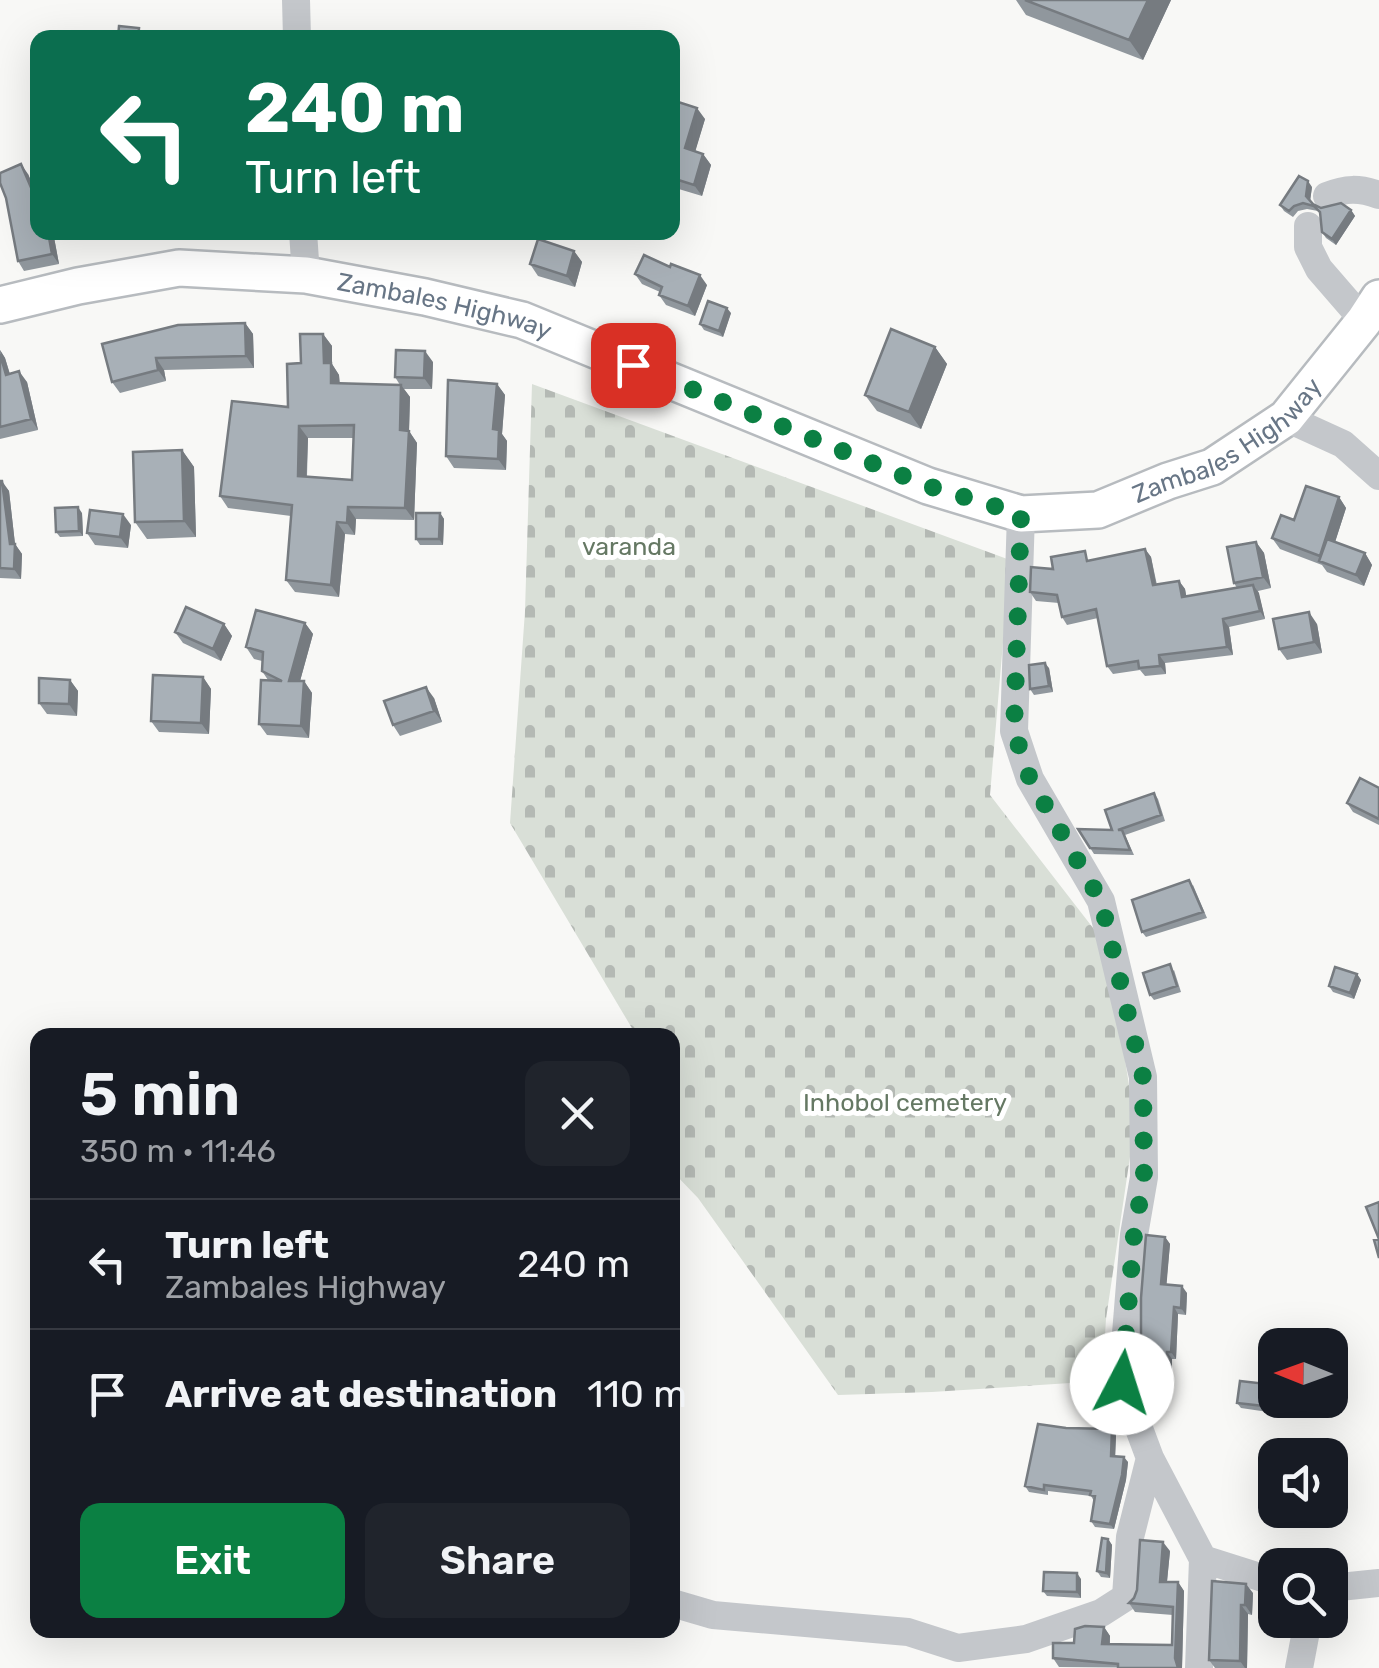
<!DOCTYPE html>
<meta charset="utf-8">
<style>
body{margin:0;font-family:Rubik,sans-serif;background:#20242c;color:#f1f3f6;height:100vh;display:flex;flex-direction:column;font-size:38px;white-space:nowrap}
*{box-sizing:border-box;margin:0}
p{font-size:32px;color:#9ea1a6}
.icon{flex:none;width:55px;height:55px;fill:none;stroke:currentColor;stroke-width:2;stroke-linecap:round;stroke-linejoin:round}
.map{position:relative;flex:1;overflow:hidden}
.drawer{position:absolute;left:30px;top:1028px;width:650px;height:610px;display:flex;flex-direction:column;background:#171b24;border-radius:20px;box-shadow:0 10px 40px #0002}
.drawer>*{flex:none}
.guide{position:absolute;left:30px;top:30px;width:650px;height:210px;border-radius:20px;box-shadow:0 10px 40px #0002;background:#0b6e4f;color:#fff;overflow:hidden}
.needle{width:65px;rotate:271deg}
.fabs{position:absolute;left:1258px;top:1328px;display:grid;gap:20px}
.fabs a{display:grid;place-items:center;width:90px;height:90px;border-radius:20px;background:#171b24;box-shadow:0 10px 40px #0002;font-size:50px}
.pin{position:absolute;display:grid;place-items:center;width:85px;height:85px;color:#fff;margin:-42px;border-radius:20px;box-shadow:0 5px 15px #0006}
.me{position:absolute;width:110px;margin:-55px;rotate:5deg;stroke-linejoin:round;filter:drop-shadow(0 0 8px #0008)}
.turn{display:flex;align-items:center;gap:35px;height:210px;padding:0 50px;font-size:45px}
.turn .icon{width:130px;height:130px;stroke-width:2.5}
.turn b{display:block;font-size:70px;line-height:85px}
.round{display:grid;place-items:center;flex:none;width:105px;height:105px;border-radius:20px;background:#20242c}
.headline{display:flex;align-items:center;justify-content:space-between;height:170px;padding:0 50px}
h1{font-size:60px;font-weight:600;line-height:75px}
.action{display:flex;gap:20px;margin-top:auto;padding:20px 50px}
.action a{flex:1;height:115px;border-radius:20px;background:#0b8043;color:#fff;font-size:40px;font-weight:600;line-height:115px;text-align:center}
.action a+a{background:#20242c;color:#f1f3f6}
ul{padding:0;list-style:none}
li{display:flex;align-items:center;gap:30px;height:130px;padding:0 50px;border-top:2px solid #363941}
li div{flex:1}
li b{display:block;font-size:38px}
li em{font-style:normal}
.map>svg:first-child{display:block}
.cemetery{fill:url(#cemetery-stones)}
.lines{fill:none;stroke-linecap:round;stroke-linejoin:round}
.major-casing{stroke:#b7bbbf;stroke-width:40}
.minor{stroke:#c4c7cb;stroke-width:28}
.major{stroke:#fff;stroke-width:35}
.wall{fill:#90979d;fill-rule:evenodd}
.shaded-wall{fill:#767b80}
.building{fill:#a8b0b7;stroke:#767b80;stroke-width:2.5;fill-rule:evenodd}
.route{stroke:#0b8043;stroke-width:18;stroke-dasharray:0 32.4}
.labels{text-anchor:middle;stroke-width:10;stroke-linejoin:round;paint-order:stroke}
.street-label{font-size:25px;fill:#687686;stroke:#fff}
.park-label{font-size:25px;fill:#657863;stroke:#fff}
</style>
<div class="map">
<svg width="1379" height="1668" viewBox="0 0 1379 1668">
<defs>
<pattern id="cemetery-stones" width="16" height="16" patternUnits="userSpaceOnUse" patternTransform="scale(2.5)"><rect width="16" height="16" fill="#d9dfd7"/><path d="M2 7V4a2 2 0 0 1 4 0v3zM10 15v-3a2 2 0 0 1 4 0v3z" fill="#b4b9b4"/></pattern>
</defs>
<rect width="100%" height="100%" fill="#f8f8f6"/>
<path class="cemetery" d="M532 384 1010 560 990 795 1107 946 1135 1123 1106 1319 1102 1381 932 1392 838 1395 698 1198 673 1172V1116L678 1104 673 1095 672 1035H636L510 823 525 611Z"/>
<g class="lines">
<defs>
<g id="major">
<path id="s1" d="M0 305 78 286 179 268 306 275 425 297 522 320 928 486 1021 514 1098 510 1168 481 1212 467 1286 418 1364 321 1379 298"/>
</g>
</defs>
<use href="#major" class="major-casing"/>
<path class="minor" d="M296 0 297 38
M1327 196C1346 188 1359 188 1379 195
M1308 226V247L1319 269 1364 321
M303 232 306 275
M1286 418 1343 444 1379 476
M1021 514 1014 731 1030 779 1101 901 1143 1077 1144 1177 1134 1235 1122 1383 1150 1458 1203 1559 1275 1582
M1330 1588 1379 1583
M672 1603 713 1615 908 1632 958 1648 1026 1639 1101 1613 1126 1597 1130 1537 1150 1458
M1199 1668 1203 1559
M1299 1668 1307 1626 1310 1620"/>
<use href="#major" class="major"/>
</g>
<path class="wall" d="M1016 0H1171L1143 60 1026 15Z
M672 100 705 119 695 151 703 154 711 165 702 196 672 187Z
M28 174 38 197V232H53L59 264 24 271 18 261Z
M1312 187 1310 201 1313 204 1321 208 1351 210 1355 216 1336 245 1326 238 1322 232 1320 214 1318 211 1307 209 1298 211 1293 217 1284 211 1280 205Z
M438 232H474V238L440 235Z
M574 251 582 262 575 287 538 276 530 264Z
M635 274 707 285 695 316 666 305 659 295 660 292 642 284Z
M731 313 723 337 704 330 700 324Z
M245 323 253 334 254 368 164 370 166 381 120 393 112 382 102 344Z
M323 334 332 346V364L339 375 340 384 400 385 395 377 433 362 432 389H404L410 397 409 431 417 443 414 520 356 519 355 535 345 534 339 597 295 592 286 580 291 516 228 508 220 496 288 407 301 363ZM308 438H354L352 480 307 476Z
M935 347 947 364 921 429 877 411 865 395Z
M0 350 5 358 10 374 27 382 38 430 0 439Z
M497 384 505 395 502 434 507 441 506 470 454 468 446 456Z
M182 450 194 467 196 537 147 539 135 522Z
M0 481 9 491 15 544 22 554 21 579 0 578Z
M1339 497 1346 508 1335 542 1365 553 1372 565 1364 586 1327 572 1322 565 1280 549 1272 538 1294 520Z
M82 513 83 536 60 537 56 532Z
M440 513 444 519 443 545H420L416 539Z
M131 525 128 548 95 545 87 533Z
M1256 542 1264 553 1271 588 1258 591 1265 619 1229 627 1233 655 1165 663 1166 674 1145 676 1140 670 1113 674 1107 666 1098 618 1067 625 1062 617 1059 603 1036 601 1030 592 1053 569 1145 549 1151 557 1157 585 1179 581 1185 589 1186 596 1237 588 1234 583Z
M305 623 313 634 300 681H304L312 693 309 738 267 735 259 724 268 680 262 671V661L254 659 246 647Z
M224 624 232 636 221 661 183 643 175 632Z
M1317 624 1322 653 1287 660 1279 649Z
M1049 668 1053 692 1034 695 1030 689Z
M203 677 211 689 209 734 159 732 151 721Z
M70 680 78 691 77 716 47 714 39 703Z
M434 698 442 722 400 736 393 725Z
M1379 788V825L1353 812 1347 803Z
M1154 793 1158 799 1165 821 1125 835 1134 855 1094 854 1078 829 1112 830Z
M1193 885 1207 918 1146 937 1142 932Z
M1174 970 1181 992 1154 1000 1150 995Z
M1357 974 1361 980 1354 999 1333 992 1329 986Z
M1165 1237 1170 1244 1166 1285 1187 1293 1186 1315 1178 1314 1176 1359H1172V1379H1151L1147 1372V1358L1141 1351Z
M1267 1384 1271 1390 1268 1412 1241 1408 1237 1403Z
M1066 1428 1112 1429 1116 1435 1115 1456 1128 1462 1126 1480 1114 1529 1095 1527 1091 1521 1094 1501 1091 1496 1048 1491V1495L1029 1492 1025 1486Z
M1108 1539 1112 1545 1110 1578 1101 1577 1097 1571Z
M1170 1551 1167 1582H1178L1184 1591 1182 1668 1059 1667 1053 1658 1074 1643 1104 1627 1110 1636V1644L1172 1645 1173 1615 1135 1612 1129 1603Z
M1081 1579V1598L1047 1596 1043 1591Z
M1212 1581 1253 1593 1252 1615 1248 1614 1247 1668H1215L1209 1660Z"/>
<path class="shaded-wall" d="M1148 0H1171L1143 60 1129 40Z
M697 108 705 119 693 159 685 148Z
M703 154 711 165 702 196 694 185Z
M21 164 28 174 38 197V204Z
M1308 181 1312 187 1310 201 1306 196Z
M1351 210 1355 216 1336 245 1332 239Z
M48 232H53L59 264 52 254Z
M574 251 582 262 575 287 567 276Z
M700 275 707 285 695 316 688 306Z
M727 308 731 313 723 337 719 331Z
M245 323 253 334 254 368 246 356Z
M323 334 332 346V364L339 375 340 395 331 383 324 363Z
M935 347 947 364 921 429 909 412Z
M0 350 5 358 13 385 6 375Z
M425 351 433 362 432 389 424 378Z
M156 358 164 370 166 381 158 370Z
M19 371 27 382 38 430 31 419Z
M497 384 505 395 502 434 507 441 506 470 498 459 493 429Z
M401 385 410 397 409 431 417 443 414 520 405 508 400 430Z
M299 426 308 438 306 488 298 476Z
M182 450 194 467 196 537 184 521Z
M2 481 9 491 15 544 22 554 21 579 14 569Z
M1339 497 1346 508 1328 564 1320 556Z
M78 507 82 513 83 536 79 531Z
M348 507 356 519 355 535 347 523Z
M440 513 444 519 443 545 439 539Z
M123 514 131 525 128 548 120 537Z
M337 522 345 534 339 597 331 585Z
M1256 542 1264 553 1271 588 1263 577Z
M1145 549 1151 557 1158 594 1153 585Z
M1365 553 1372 565 1364 586 1356 575Z
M1179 581 1185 589 1188 605 1182 597Z
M1253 585 1259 593 1265 619 1260 611Z
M1309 612 1317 624 1322 653 1314 642Z
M1223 619 1229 627 1233 655 1227 647Z
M305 623 313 634 297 692 289 681Z
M224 624 232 636 221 661 213 649Z
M1159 655 1165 663 1166 674 1160 666Z
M1045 663 1049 668 1053 692 1049 686Z
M203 677 211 689 209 734 201 723Z
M70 680 78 691 77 716 69 704Z
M304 681 312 693 309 738 301 726Z
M426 687 434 698 442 722 434 711Z
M1357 974 1361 980 1354 999 1350 993Z
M1165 1237 1170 1244 1166 1291 1161 1284Z
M1182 1286 1187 1293 1186 1315 1181 1308Z
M1174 1307 1178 1314 1176 1359 1171 1352Z
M1167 1352 1172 1359V1379L1167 1372Z
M1267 1384 1271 1390 1268 1412 1264 1406Z
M1112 1429 1116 1435 1115 1461 1111 1456Z
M1124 1457 1128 1462 1126 1480 1114 1529 1110 1524Z
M1108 1539 1112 1545 1110 1578 1106 1573Z
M1163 1542 1170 1551 1166 1591 1160 1582Z
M1077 1573 1081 1579V1598L1077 1592Z
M1178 1582 1184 1591 1182 1668H1178L1175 1658Z
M1246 1584 1253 1593 1252 1615 1245 1605Z
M1241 1605 1248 1614 1247 1668H1245L1240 1661Z
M1104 1627 1110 1636 1109 1653 1102 1644Z"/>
<path class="building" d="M1025 0H1148L1129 40Z
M119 26 139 28 138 38H118Z
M672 100 697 108 685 148 703 154 694 185 672 178Z
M21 164 38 204V232H48L52 254 18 261 6 198 0 183V173Z
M1299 176 1308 181 1306 196 1313 204 1321 208 1341 203 1351 210 1332 239 1322 232 1320 212 1314 206 1303 203 1294 206 1289 211 1280 205Z
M538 239 574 251 567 276 530 264Z
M644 255 670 267 671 264 700 275 688 306 659 295 662 287 635 274Z
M708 301 727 308 719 331 700 324Z
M245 323 246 356 156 358 158 370 112 382 102 344 178 325Z
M891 329 935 347 909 412 865 395Z
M300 334H323L324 363H331V383L401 385 400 430 409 431 405 508 348 507 347 523 337 522 331 585 286 580 292 505 220 496 232 401 288 407 287 364 301 363ZM354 425 352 480 298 476 299 426Z
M396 350 425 351 424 378 395 377Z
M0 354 6 375 19 371 31 419 0 427Z
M448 380 497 384 493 429 499 430 498 459 446 456Z
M182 450 184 521 135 522 133 452Z
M0 481H2L10 544H15L14 569 0 568Z
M1306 486 1339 497 1320 556 1272 538 1281 515 1294 520Z
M78 507 79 531 56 532 55 508Z
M90 510 123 514 120 537 87 533Z
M416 513H440L439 539H416Z
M1327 539 1365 553 1356 575 1319 561Z
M1256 542 1263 577 1234 583 1227 547Z
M1145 549 1153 585 1179 581 1182 597 1253 585 1260 611 1223 619 1227 647 1159 655 1160 666 1139 668 1138 661 1107 666 1096 609 1062 617 1057 595 1030 592 1031 567 1053 569 1051 557 1085 551 1087 561Z
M186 607 224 624 213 649 175 632Z
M256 610 305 623 289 681H304L301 726 259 724 261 680 282 681 262 671 263 652 246 647Z
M1309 612 1314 642 1279 649 1273 619Z
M1045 663 1049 686 1030 689 1029 665Z
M153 675 203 677 201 723 151 721Z
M39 678 70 680 69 704 39 703Z
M426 687 434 711 393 725 384 701Z
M1360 778 1379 788V819L1347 803Z
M1154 793 1161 815 1118 830H1122L1130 850 1090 848 1078 829 1112 830 1105 810Z
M1189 880 1203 912 1142 932 1132 900Z
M1170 964 1177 986 1150 995 1143 973Z
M1335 967 1357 974 1350 993 1329 986Z
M1379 1202V1258L1374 1240 1379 1239 1366 1207Z
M1146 1235 1165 1237 1161 1284 1182 1286 1181 1308 1174 1307 1171 1352H1167V1372H1147V1351H1141V1298Z
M1240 1381 1267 1384 1264 1406 1237 1403Z
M1038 1424 1066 1428 1112 1429 1111 1456 1124 1457 1122 1475 1110 1524 1091 1521 1095 1496 1090 1495 1091 1491 1044 1485V1490L1025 1486Z
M1102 1538 1108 1539 1106 1573 1097 1571Z
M1140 1540 1163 1542 1160 1582H1178L1175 1658 1178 1668H1118V1664L1053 1658V1643H1074L1075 1629 1085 1626 1104 1627 1102 1644 1172 1645 1173 1607 1129 1603 1134 1598 1137 1590Z
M1044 1572 1077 1573V1592L1043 1591Z
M1212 1581 1246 1584 1245 1605H1241L1240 1661 1209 1660Z"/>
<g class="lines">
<path class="route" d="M633 365 928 486 1021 514 1014 731 1030 779 1101 901 1143 1077 1144 1176 1134 1235 1122 1383"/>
</g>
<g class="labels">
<g class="street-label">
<text dy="9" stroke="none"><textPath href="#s1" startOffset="452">Zambales Highway</textPath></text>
<text dy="9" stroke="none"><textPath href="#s1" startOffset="1292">Zambales Highway</textPath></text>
</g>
<g class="park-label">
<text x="629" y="555">varanda</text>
<text x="905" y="1111">Inhobol cemetery</text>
</g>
</g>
</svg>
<div class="fabs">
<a><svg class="needle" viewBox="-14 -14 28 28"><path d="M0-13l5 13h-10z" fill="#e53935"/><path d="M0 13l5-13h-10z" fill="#9ea1a6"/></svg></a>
<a><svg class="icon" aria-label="sound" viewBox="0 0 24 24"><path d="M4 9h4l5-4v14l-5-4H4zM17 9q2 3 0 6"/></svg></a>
<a><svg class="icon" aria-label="search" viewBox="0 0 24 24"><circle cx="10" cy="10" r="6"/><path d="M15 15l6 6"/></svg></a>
</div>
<div class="pin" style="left:633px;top:365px;background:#d93025"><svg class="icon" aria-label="arrive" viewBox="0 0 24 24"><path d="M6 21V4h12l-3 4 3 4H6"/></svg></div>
<svg class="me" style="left:1122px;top:1383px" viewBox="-20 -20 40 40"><circle r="19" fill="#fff"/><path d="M0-13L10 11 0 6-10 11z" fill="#0b8043"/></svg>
<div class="guide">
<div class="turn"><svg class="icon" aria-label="left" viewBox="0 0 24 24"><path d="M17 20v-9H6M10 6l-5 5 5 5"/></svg><div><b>240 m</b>Turn left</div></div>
</div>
<section class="drawer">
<div class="headline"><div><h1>5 min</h1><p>350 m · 11:46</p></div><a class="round"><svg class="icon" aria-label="close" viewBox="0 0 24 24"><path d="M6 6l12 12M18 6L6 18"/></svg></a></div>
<ul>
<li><svg class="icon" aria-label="left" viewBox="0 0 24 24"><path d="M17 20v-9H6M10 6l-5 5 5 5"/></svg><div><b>Turn left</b><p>Zambales Highway</p></div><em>240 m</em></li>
<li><svg class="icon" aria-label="arrive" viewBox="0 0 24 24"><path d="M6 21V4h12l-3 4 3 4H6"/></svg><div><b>Arrive at destination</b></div><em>110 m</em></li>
</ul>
<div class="action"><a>Exit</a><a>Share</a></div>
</section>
</div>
